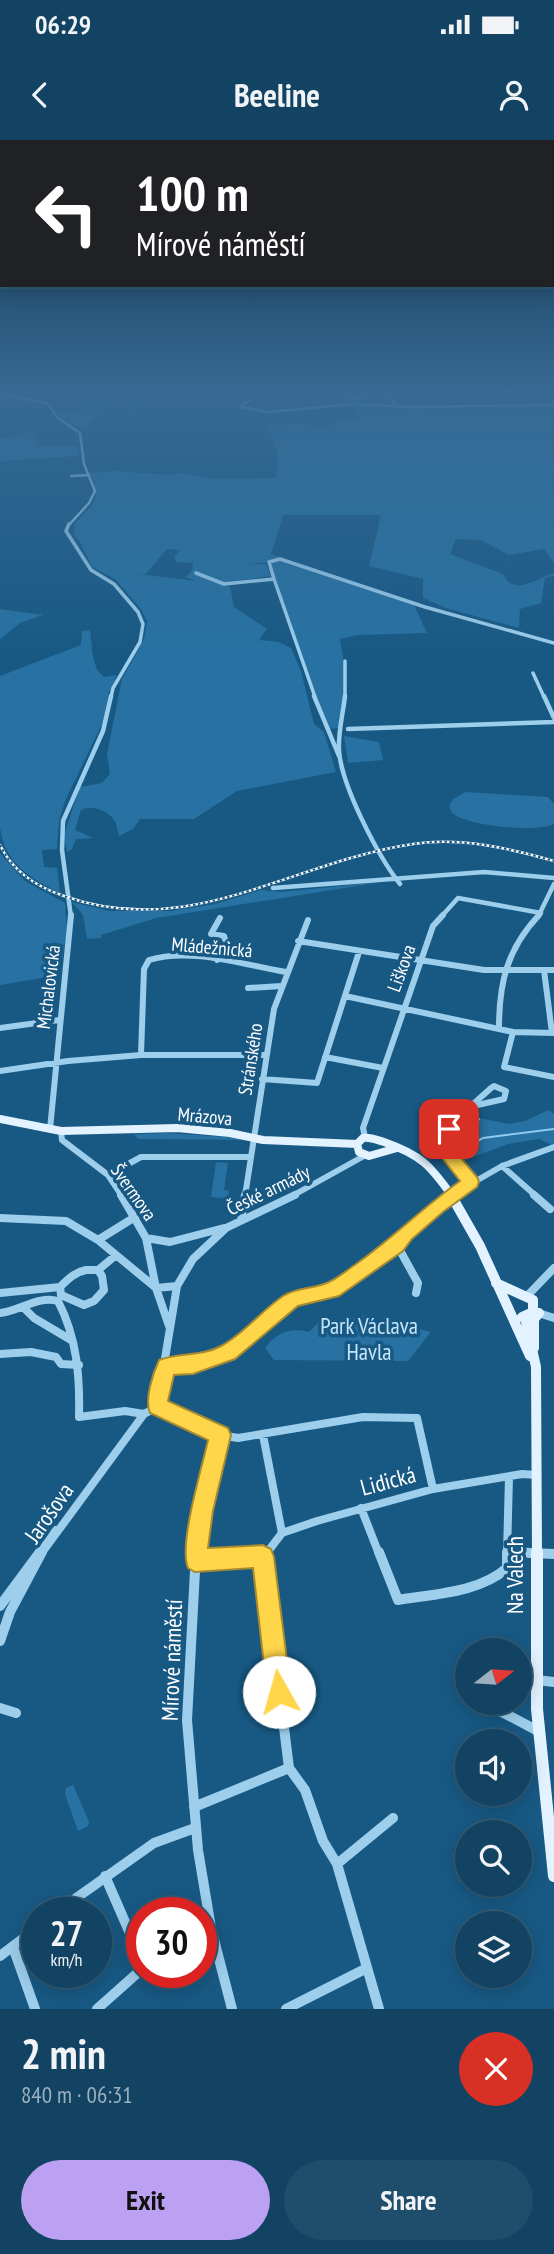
<!DOCTYPE html>
<meta charset="utf-8">
<style>
body{margin:0;font-family:"PT Sans Narrow",sans-serif;background:#1f4e6c;color:#f1f3f6;height:100vh;display:flex;flex-direction:column;font-size:26px;white-space:nowrap}
*{box-sizing:border-box;margin:0}
p{font-size:23px;color:#9cb0be}
.icon{flex:none;width:38px;height:38px;fill:none;stroke:currentColor;stroke-width:2;stroke-linecap:round;stroke-linejoin:round}
.map{position:relative;height:1869px;overflow:hidden}
.panel{display:flex;flex-direction:column;background:#124363;flex:1}
.panel>*{flex:none}
.guide{position:absolute;left:0px;top:0px;width:555px;height:147px;box-shadow:0 4px 18px #0003,0 0 0 2px #315c78;background:#202124;color:#fff;overflow:hidden}
.needle{width:46px;rotate:73deg}
.buttons{position:absolute;left:455px;top:1498px;display:grid;gap:14px}
.buttons a{display:grid;place-items:center;width:77px;height:77px;border-radius:50%;background:#124363;box-shadow:0 4px 18px #0003,0 0 0 2px #315c78;font-size:35px}
.speed{position:absolute;left:21px;top:1757px;display:flex;gap:14px;font-size:35px;font-weight:700;text-align:center}
.speed>*{display:grid;place-content:center;width:91px;height:91px;border-radius:50%;background:#124363;box-shadow:0 4px 18px #0003,0 0 0 2px #315c78;line-height:1}
.speed small{font-size:18px;font-weight:400}
.speed .limit{border:10px solid #d22;background:#fff;color:#111}
.pin{position:absolute;display:grid;place-items:center;width:60px;height:60px;color:#fff;margin:-30px;border-radius:14px;box-shadow:0 4px 10px #0006}
.me{position:absolute;width:77px;margin:-38px;rotate:353deg;stroke-linejoin:round;filter:drop-shadow(0 0 5px #0008)}
.turn{display:flex;align-items:center;gap:24px;height:147px;padding:0 21px;font-size:32px}
.turn .icon{width:91px;height:91px;stroke-width:2.5}
.turn b{display:block;font-size:49px;line-height:60px}
.round{display:grid;place-items:center;flex:none;width:74px;height:74px;border-radius:37px;background:#1f4e6c}
.overview{display:flex;align-items:center;justify-content:space-between;height:119px;padding:0 21px}
h1{font-size:42px;font-weight:700;line-height:52px}
.action{display:flex;gap:14px;margin-top:auto;padding:14px 21px}
.action a{flex:1;height:80px;border-radius:42px;background:#bca0f2;color:#111;font-size:28px;font-weight:700;line-height:80px;text-align:center}
.action a+a{background:#1f4e6c;color:#f1f3f6}
.status{display:flex;justify-content:space-between;align-items:center;height:49px;padding:0 35px;background:#124363;direction:ltr}
.status svg{height:19px;fill:currentColor}
header{display:flex;justify-content:space-between;align-items:center;height:91px;padding:0 21px;background:#124363;font-size:32px;font-weight:700}
.map>svg:first-child{display:block}
.green{fill:#2772a2;fill-rule:evenodd}
.lines{fill:none;stroke-linecap:round;stroke-linejoin:round}
.stream{stroke:#90cbef;stroke-width:2}
.minor-far5{stroke:#9dceec;stroke-width:2.5}
.minor-far4{stroke:#9dceec;stroke-width:3.5}
.minor-far3{stroke:#9dceec;stroke-width:4.5}
.minor-far2{stroke:#9dceec;stroke-width:6}
.minor-far1{stroke:#9dceec;stroke-width:8}
.minor{stroke:#9dceec;stroke-width:10}
.major-far2{stroke:#e3f2ff;stroke-width:8}
.major-far1{stroke:#e3f2ff;stroke-width:10}
.major{stroke:#e3f2ff;stroke-width:12}
.rail-casing{stroke:#fff;stroke-width:2.5}
.rail{stroke:#185984;stroke-width:2;stroke-dasharray:2.5;stroke-linecap:butt}
.route{fill:#ffd54a;stroke:#a68a30;stroke-width:2}
.labels{text-anchor:middle;stroke-width:7;stroke-linejoin:round;paint-order:stroke}
.street-label{font-size:19px;fill:#fff;stroke:#185984}
.near-park-label{font-size:23px;fill:#c3e4f9;stroke:#185984}
.near-street-label{font-size:23px;fill:#fff;stroke:#185984}
</style>
<div class="status"><b>06:29</b><svg viewBox="0 0 49 12"><path d="M0 12V9h3v3zM5 12V6h3v6zM10 12V3h3v9zM15 12V0h3v12zM26 1h20v11H26zM47 4h2v5h-2z"/></svg></div>
<header><svg class="icon" aria-label="back" viewBox="0 0 24 24"><path d="M15 5l-7 7 7 7"/></svg>Beeline<svg class="icon" aria-label="person" viewBox="0 0 24 24"><circle cx="12" cy="8" r="4"/><path d="M4 21q1-7 8-7t8 7"/></svg></header>
<div class="map">
<svg width="554" height="1869" viewBox="0 0 554 1869">
<rect width="100%" height="100%" fill="#185984"/>
<path class="green" d="M161 250H199L179 261 138 265 144 266 138 268V271H131V265L159 256Z
M415 250H489L485 254 489 258 507 261 458 262 460 256C440 252 423 247 410 266H401V254Z
M527 250H554V265L520 264 518 259 507 255Z
M102 255 119 256 107 266 98 268V275L84 289 62 278 57 272H85L86 261Z
M359 266 434 268 554 266V423L544 409 509 415 481 400 456 399 450 414 503 434C515 458 537 437 554 433V436L545 438 541 463 520 469 519 488 446 468 423 458V439L369 426 381 375H283L271 414 280 417 277 419 414 465 427 493 358 495 340 499 347 541 339 588 328 589 277 447 271 422 245 424H266L271 436 221 443 230 447 234 467 267 489 259 500 279 502 291 508 301 531 314 584 324 592 336 632 237 651 194 679H140L133 689 119 696C118 692 117 688 116 684 111 671 92 664 81 670L75 690 93 698 76 699 72 709 67 712 64 695 80 647 102 643 110 634 107 614 122 539 144 499 147 481 141 469 115 439 92 427 80 402 74 395 75 383C94 364 102 360 90 333L114 331 169 335 184 333 210 339 276 338C280 320 277 300 265 286L309 282 314 289 329 288 334 281 360 279 353 269ZM167 409 180 410 174 417 177 422 193 423 192 431 185 437 197 441 137 434H146Z
M35 291 40 292 32 294 40 300 37 306H77L79 316 0 321V299Z
M0 469 43 475 20 483 0 499Z
M90 490 93 517 97 530 104 537 117 535 109 552 103 582 65 661 59 681 57 709 42 710 44 727 57 728 60 753C30 738 4 723 0 687V536L81 505 82 491Z
M344 596 379 602 383 620 348 623Z
M466 652 548 657 554 664V684C536 693 467 686 452 673L449 666 453 659Z
M0 713 25 741 65 763 67 793 59 835 0 845Z
M382 742 156 778 101 795V798L87 799 83 775 72 762 110 771H171L215 764 261 750 281 752Z
M548 970 554 974V1006L539 999 508 1004 463 1021 452 1008 457 994 474 977 509 984 525 981Z
M167 993 241 998 245 1000 138 999 134 994Z
M216 1022 228 1023 224 1050 229 1051 228 1059 211 1057Z
M362 1175 431 1192 408 1221 274 1220 265 1208C276 1192 292 1187 309 1192L319 1182 344 1181Z
M73 1645 89 1682 88 1686 78 1691 65 1654 66 1648Z"/>
<g class="lines">
<path class="stream" d="M464 1006 479 979
M461 1010 483 998 554 989"/>
<path class="minor-far5" d="M375 250 391 258 397 266
M0 254 47 263 58 278 80 293 84 324 95 351 89 363 68 386
M251 261 244 263 242 267 267 272 355 264 411 267 554 265
M348 261 364 255V250
M71 336 89 335"/>
<path class="minor-far4" d="M69 384 66 391 91 430 114 444 138 472 143 484 140 502 113 548 111 557
M196 433 224 444 274 439 315 557
M274 439 269 422 280 419 425 467 554 503
M533 533 544 557
M345 557V521"/>
<path class="minor-far3" d="M314 556 339 616
M345 556C343 574 338 592 339 610 341 645 378 716 400 744
M544 556 554 578
M348 589 554 582
M273 748 484 732 554 738
M71 777 62 710 63 681 103 591 111 556
M441 777 458 758 541 773
M538 777 554 744"/>
<path class="minor-far2" d="M298 801 484 830H554
M217 820 226 802 224 796 211 794 220 778
M544 830 552 893
M248 848 281 846
M345 856 513 892 554 893
M0 888 59 880
M499 888C499 843 507 809 539 775
M513 892 504 927 554 937
M141 915 144 829 149 820C191 807 244 825 286 832
M325 917 383 928
M0 931 68 921 141 915H265
M262 939 317 943 359 812
M50 989 71 775
M61 991 62 1000 108 1035 122 1056
M365 997 363 988 433 786 443 775
M502 1026 536 1056
M108 1035 141 1017H250
M471 1042 444 1009C448 981 472 966 491 948L494 946 506 951 504 959 473 966
M245 1056 274 869 308 780
M292 1056 364 1016
M450 1056 502 1026 554 1007"/>
<path class="minor-far1" d="M121 1055 146 1098 156 1148 169 1186
M534 1055 550 1069
M0 1078 66 1081 98 1100 156 1148
M241 1080 245 1055
M146 1098 170 1102 224 1088
M98 1100 135 1077
M397 1105 418 1143 416 1153
M86 1130H98L102 1136 104 1150 94 1161 84 1165 61 1155 60 1147C68 1139 75 1132 86 1130Z
M98 1130 115 1116
M156 1148 177 1146
M0 1153 60 1147
M528 1155 554 1128
M23 1167 34 1178 71 1200
M535 1172 554 1178
M0 1173C20 1171 39 1155 58 1161 77 1198 80 1236 79 1277L125 1271 144 1274
M0 1214 31 1212 56 1217 61 1224 79 1225
M166 1226 193 1225 228 1213 292 1161 309 1154 332 1151 373 1124 452 1055
M157 1267 220 1295 238 1298 363 1277 417 1278 433 1349
M263 1295 282 1393
M361 1368 379 1414
M509 1412 548 1414
M39 1414 56 1390
M41 1414 144 1274 157 1267 177 1146 193 1119 226 1088 295 1055
M196 1414 202 1371 220 1295
M266 1414 282 1393 317 1381 433 1349 522 1334 537 1335
M507 1414 509 1337"/>
<path class="minor" d="M196 1412 187 1580 198 1710 211 1788 232 1869
M379 1412 398 1460C433 1454 479 1453 507 1428V1412
M509 1412 554 1414
M263 1417 267 1412
M263 1417 289 1628
M195 1421 263 1417
M0 1466 40 1412
M0 1501 10 1472 42 1412
M537 1540 554 1542
M0 1568 16 1573
M500 1571 538 1591
M289 1628 305 1650 323 1701 337 1724 379 1869
M194 1667 289 1628
M337 1724 393 1678
M105 1736 142 1821
M55 1773 154 1703 195 1688
M201 1792 211 1788
M13 1807 35 1869
M0 1816 37 1788
M97 1869 142 1829
M286 1869 367 1828"/>
<path class="major-far2" d="M0 979 61 991 177 988 230 993 263 1000 357 1004
M357 1004 363 998C371 997 377 1000 384 1002 421 1015 430 1025 452 1056
M357 1004 359 1012 369 1016 397 1008"/>
<path class="major-far1" d="M451 1055 480 1106 530 1216
M496 1143 533 1160V1172L522 1177
M525 1177 536 1227 537 1414
M534 1208V1179L539 1173"/>
<path class="major" d="M537 1412V1569L554 1736"/>
<defs>
<path id="rail" d="M0 705C13 732 37 747 64 756 190 801 291 722 413 704 461 697 508 708 554 721"/>
</defs>
<use href="#rail" class="rail-casing"/>
<use href="#rail" class="rail"/>
</g>
<linearGradient id="sky" x2="0" y2="1"><stop stop-color="#0d3149"/><stop offset="0.49" stop-color="#376a94"/><stop offset="1" stop-color="#376a94" stop-opacity="0"/></linearGradient>
<rect width="554" height="512" fill="url(#sky)"/>
<path class="route" d="M449 983 457 989 452 1007 477 1037 479 1042 477 1047 443 1072 412 1099 403 1111 339 1156 298 1166 235 1219 193 1234 174 1235 168 1261 228 1288 231 1295 213 1371 208 1408 263 1405 271 1409 274 1417 291 1552 288 1561 279 1565 271 1561 267 1552 253 1428 195 1432 188 1428C178 1405 202 1328 208 1300L150 1273C144 1260 153 1233 159 1220 179 1212 201 1217 221 1206 244 1194 262 1170 283 1156 297 1147 315 1149 329 1142 338 1138 347 1130 356 1124 392 1099 423 1067 460 1041L435 1009 440 989Z"/>
<g class="labels">
<g class="street-label">
<text transform="translate(212 807) rotate(5)" y="7">Mládežnická</text>
<text transform="translate(401 828) rotate(-70)" y="7">Liškova</text>
<text transform="translate(48 847) rotate(-83)" y="7">Michalovická</text>
<text transform="translate(250 919) rotate(-81)" y="7">Stránského</text>
<text transform="translate(205 976) rotate(5)" y="7">Mrázova</text>
<text transform="translate(268 1050) rotate(-26)" y="7">České armády</text>
<text transform="translate(134 1052) rotate(55)" y="7">Švermova</text>
</g>
<g class="near-park-label">
<text x="369" y="1194">Park Václava<tspan x="369" dy="26">Havla</tspan></text>
</g>
<g class="near-street-label">
<text transform="translate(388 1341) rotate(-15)" y="8">Lidická</text>
<text transform="translate(49 1373) rotate(-55)" y="8">Jarošova</text>
<text transform="translate(515 1435) rotate(-90)" y="8">Na Valech</text>
<text transform="translate(172 1520) rotate(-88)" y="8">Mírové náměstí</text>
</g>
</g>
</svg>
<div class="buttons">
<a><svg class="needle" viewBox="-14 -14 28 28"><path d="M0-13l5 13h-10z" fill="#e53935"/><path d="M0 13l5-13h-10z" fill="#9cb0be"/></svg></a>
<a><svg class="icon" aria-label="sound" viewBox="0 0 24 24"><path d="M4 9h4l5-4v14l-5-4H4zM17 9q2 3 0 6"/></svg></a>
<a><svg class="icon" aria-label="search" viewBox="0 0 24 24"><circle cx="10" cy="10" r="6"/><path d="M15 15l6 6"/></svg></a>
<a><svg class="icon" aria-label="layers" viewBox="0 0 24 24"><path d="M12 4l9 5-9 5-9-5zM3 14l9 5 9-5"/></svg></a>
</div>
<div class="speed"><div>27<small>km/h</small></div><div class="limit">30</div></div>
<div class="pin" style="left:449px;top:989px;background:#d93025"><svg class="icon" aria-label="arrive" viewBox="0 0 24 24"><path d="M6 21V4h12l-3 4 3 4H6"/></svg></div>
<svg class="me" style="left:279px;top:1552px" viewBox="-20 -20 40 40"><circle r="19" fill="#fff"/><path d="M0-13L10 11 0 6-10 11z" fill="#ffd54a"/></svg>
<div class="guide">
<div class="turn"><svg class="icon" aria-label="left" viewBox="0 0 24 24"><path d="M17 20v-9H6M10 6l-5 5 5 5"/></svg><div><b>100 m</b>Mírové náměstí</div></div>
</div>
</div>
<section class="panel">
<div class="overview"><div><h1>2 min</h1><p>840 m · 06:31</p></div><a class="round" style="background:#d93025;color:#fff"><svg class="icon" aria-label="close" viewBox="0 0 24 24"><path d="M6 6l12 12M18 6L6 18"/></svg></a></div>
<div class="action"><a>Exit</a><a>Share</a></div>
</section>
